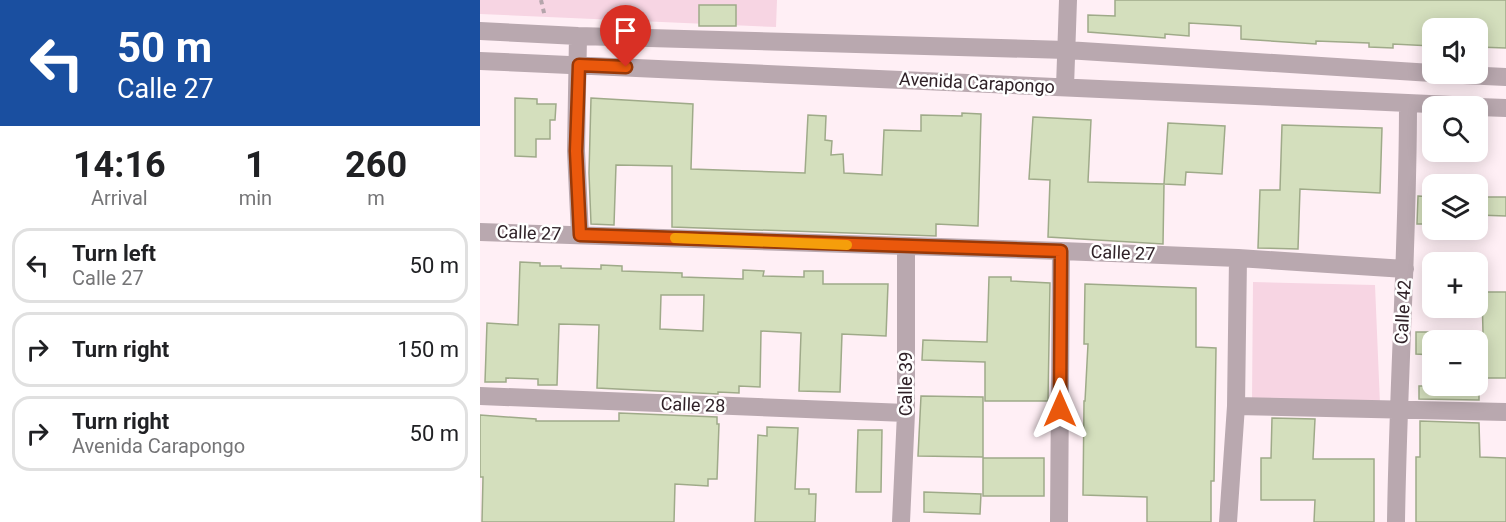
<!DOCTYPE html>
<meta charset="utf-8">
<style>
body{margin:0;font-family:Roboto,sans-serif;background:#f6f6f6;color:#202124;height:100vh;display:flex;flex-direction:column;font-size:22px;white-space:nowrap}
*{box-sizing:border-box;margin:0}
p{font-size:20px;color:#757577}
.icon{flex:none;width:33px;height:33px;fill:none;stroke:currentColor;stroke-width:2;stroke-linecap:round;stroke-linejoin:round}
.map{position:relative;flex:1;overflow:hidden}
.sheet{display:flex;flex-direction:column;background:#fff;width:480px}
.sheet>*{flex:none}
.hud{background:#1a4fa0;color:#fff;overflow:hidden}
.controls{position:absolute;left:942px;top:18px;display:grid;gap:12px}
.controls a{display:grid;place-items:center;width:66px;height:66px;border-radius:12px;background:#fff;box-shadow:0 3px 15px #0003;font-size:30px}
.pin{position:absolute;display:grid;place-items:center;width:51px;height:51px;color:#fff;margin:-62px -26px;border-radius:50% 50% 50% 0;rotate:-45deg;box-shadow:0 0 6px #0007}
.pin .icon{rotate:45deg}
.me{position:absolute;width:66px;margin:-33px;rotate:0deg;stroke-linejoin:round;filter:drop-shadow(0 0 4px #0008)}
.turn{display:flex;align-items:center;gap:21px;height:126px;padding:0 18px;font-size:27px}
.turn .icon{width:78px;height:78px;stroke-width:2.5}
.turn b{display:block;font-size:42px;line-height:51px}
.eta{display:flex;justify-content:space-evenly;align-items:center;height:102px;text-align:center}
.eta b{font-size:36px;font-weight:700;line-height:42px}
ul{padding:0;list-style:none}
li{display:flex;align-items:center;gap:18px;height:75px;margin:0 12px 9px;padding:0 6px;border:3px solid #e0e0e0;border-radius:18px}
li div{flex:1}
li b{display:block;font-size:22px}
li em{font-style:normal}
main{display:flex;flex:1;min-height:0}
.map>svg:first-child{display:block}
.green{fill:#f7d5e3}
.building{fill:#d4dfbd;stroke:#9faa89;stroke-width:1.5;fill-rule:evenodd}
.lines{fill:none;stroke-linecap:round;stroke-linejoin:round}
.path{stroke:#b4a5ab;stroke-width:4;stroke-dasharray:4.5 4.5;stroke-linecap:butt}
.minor{stroke:#b9a8af;stroke-width:18}
.route-casing{stroke:#983908;stroke-width:15}
.route{stroke:#ea580c;stroke-width:10}
.slow{stroke:#f59e0b;stroke-width:10}
.labels{text-anchor:middle;stroke-width:5;stroke-linejoin:round;paint-order:stroke}
.street-label{font-size:18px;fill:#2f2127;stroke:#fff}
</style>
<main>
<section class="sheet">
<div class="hud">
<div class="turn"><svg class="icon" aria-label="left" viewBox="0 0 24 24"><path d="M17 20v-9H6M10 6l-5 5 5 5"/></svg><div><b>50 m</b>Calle 27</div></div>
</div>
<div class="eta">
<div><b>14:16</b><p>Arrival</p></div>
<div><b>1</b><p>min</p></div>
<div><b>260</b><p>m</p></div>
</div>
<ul>
<li><svg class="icon" aria-label="left" viewBox="0 0 24 24"><path d="M17 20v-9H6M10 6l-5 5 5 5"/></svg><div><b>Turn left</b><p>Calle 27</p></div><em>50 m</em></li>
<li><svg class="icon" aria-label="right" viewBox="0 0 24 24"><path d="M7 20v-9h11M14 6l5 5-5 5"/></svg><div><b>Turn right</b></div><em>150 m</em></li>
<li><svg class="icon" aria-label="right" viewBox="0 0 24 24"><path d="M7 20v-9h11M14 6l5 5-5 5"/></svg><div><b>Turn right</b><p>Avenida Carapongo</p></div><em>50 m</em></li>
</ul>
</section>
<div class="map">
<svg width="1026" height="522" viewBox="0 0 1026 522">
<rect width="100%" height="100%" fill="#ffeff5"/>
<path class="green" d="M0 0H297L296 27 0 14Z
M773 282 895 285 900 404 772 400Z"/>
<path class="building" d="M635 0H1026V48L998 47V28H952V46L913 44V48L889 47V43L836 41V44L761 39V26L709 23V36L685 34V38L608 32V15L635 16Z
M219 5H256V26H219Z
M35 98 57 99V104H76L75 120H70V139H56V157L35 156Z
M111 98 213 104 211 169 325 173 328 115 346 116 345 140 352 141 351 155 363 154 364 173 402 175 404 130 441 131V115L482 116V113L501 114 498 226 456 224V236L192 227V166L136 165 134 225 111 224 109 173Z
M553 117 611 120 608 182 684 184 683 244 568 237 570 180 549 179Z
M688 123 745 126 742 174 706 172 705 185 684 184Z
M802 125 902 128 900 193 820 189 818 249 778 248 780 190H800Z
M938 196 952 197V224H937Z
M998 197H1026V216L998 215Z
M40 262 60 263V266H81V268L121 269V265L142 266V271L202 273V277L263 279V270L284 271 283 276 324 277V271H343V284H408L406 336 362 334 360 392 319 391 321 333 281 331 280 387 259 386V393L238 392V394L117 388 119 325 79 324 77 385H58V379L26 378V382H5L7 323 38 325ZM181 295H224L223 331 180 329Z
M509 277H531V281L570 283 568 401H505V362L442 360 443 340 507 342Z
M605 284 716 288V347L736 348 734 481H731V522H667V497L603 495 604 401H605L608 344H604Z
M1002 292H1026V378H998V333H1003Z
M936 332H952V355L936 354Z
M939 386H999V400L939 399Z
M441 396 503 397V457L438 456Z
M139 413 237 417V424H239L237 479H228V486L195 484 194 522H2L3 477H0V415L56 419V421H139Z
M792 418 835 419 833 459H894V522H834L835 500H781V458H791Z
M940 421 999 423 1000 457 1026 458V522H936V457H940Z
M287 427 318 428 315 489H329V494H336L335 522H275L278 435 287 436Z
M378 430H402L401 492H376Z
M503 458H564V496H503Z
M444 492 501 494 500 514 444 512Z"/>
<g class="lines">
<path class="path" d="M61 0 65 17"/>
<path class="minor" d="M0 31 98 36 586 50 952 73
M98 36 96 151 100 235
M0 61 994 106
M962 74 1026 77
M585 87 588 0
M998 107 1026 108
M0 232 581 251 758 258 925 269
M0 396 426 413
M756 406 1026 412
M421 522 426 413V247
M579 522 581 251
M748 522 756 406 758 258
M916 522C918 382 928 243 928 103"/>
</g>
<g class="lines">
<defs>
<path id="route" d="M146 67 99 65 96 151 100 235 581 251 580 409"/>
</defs>
<use href="#route" class="route-casing"/>
<use href="#route" class="route"/>
<path class="slow" d="M195 238 367 245"/>
</g>
<g class="labels">
<g class="street-label">
<text transform="translate(497 83) rotate(3)" y="6">Avenida Carapongo</text>
<text transform="translate(49 233) rotate(2)" y="6">Calle 27</text>
<text transform="translate(643 253) rotate(2)" y="6">Calle 27</text>
<text transform="translate(923 312) rotate(-87)" y="6">Calle 42</text>
<text transform="translate(426 384) rotate(-90)" y="6">Calle 39</text>
<text transform="translate(213 405) rotate(2)" y="6">Calle 28</text>
</g>
</g>
</svg>
<div class="controls">
<a><svg class="icon" aria-label="sound" viewBox="0 0 24 24"><path d="M4 9h4l5-4v14l-5-4H4zM17 9q2 3 0 6"/></svg></a>
<a><svg class="icon" aria-label="search" viewBox="0 0 24 24"><circle cx="10" cy="10" r="6"/><path d="M15 15l6 6"/></svg></a>
<a><svg class="icon" aria-label="layers" viewBox="0 0 24 24"><path d="M12 4l9 5-9 5-9-5zM3 14l9 5 9-5"/></svg></a>
<a>+</a>
<a>−</a>
</div>
<div class="pin" style="left:146px;top:67px;background:#d93025"><svg class="icon" aria-label="arrive" viewBox="0 0 24 24"><path d="M6 21V4h12l-3 4 3 4H6"/></svg></div>
<svg class="me" style="left:580px;top:409px" viewBox="-20 -20 40 40"><path d="M0-17L14 15 0 8-14 15z" fill="#ea580c" stroke="#fff" stroke-width="4"/></svg>
</div>
</main>
